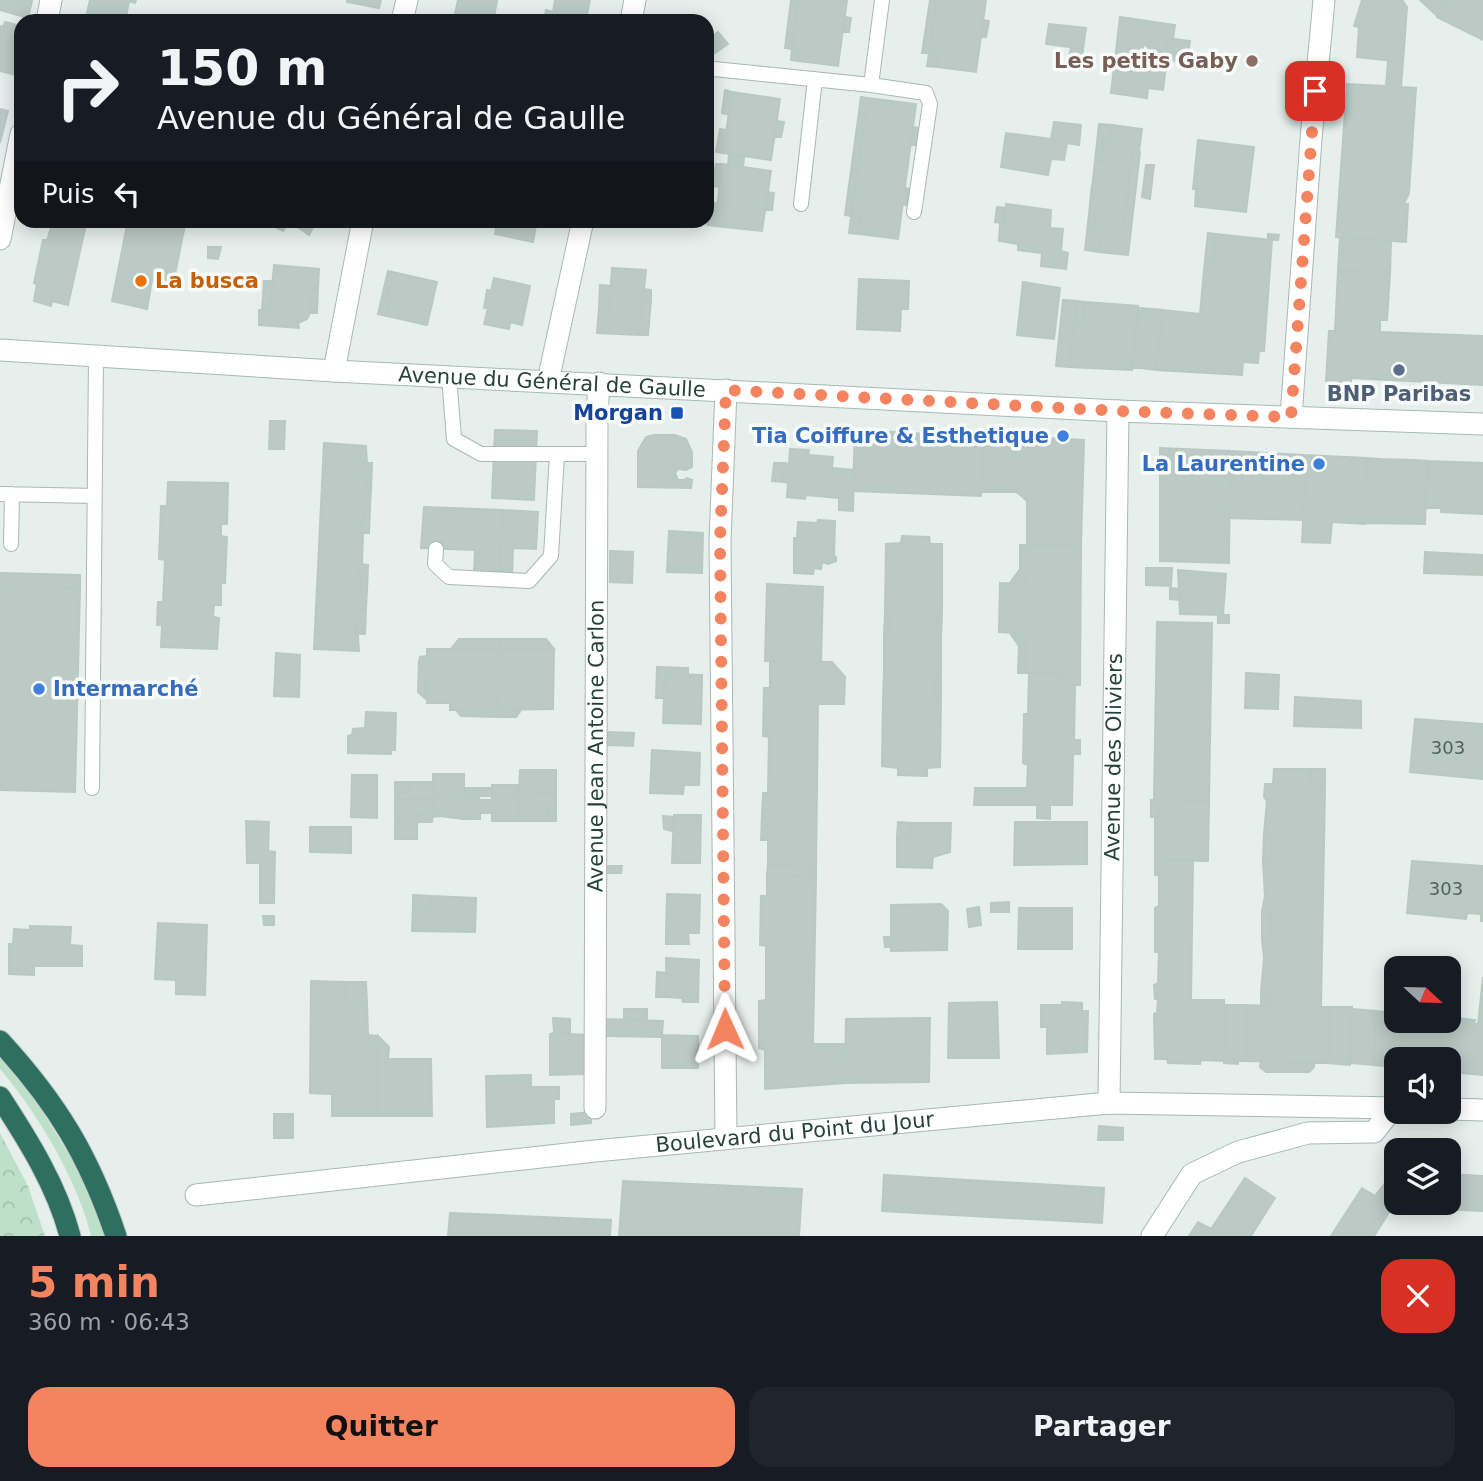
<!DOCTYPE html>
<html lang="fr">
<meta charset="utf-8">
<style>
body{margin:0;font-family:"DejaVu Sans",sans-serif;background:#20242c;color:#f1f3f6;height:100vh;display:flex;flex-direction:column;font-size:26px;white-space:nowrap}
*{box-sizing:border-box;margin:0}
p{font-size:23px;color:#9ea1a6}
.icon{flex:none;width:38px;height:38px;fill:none;stroke:currentColor;stroke-width:2;stroke-linecap:round;stroke-linejoin:round}
.map{position:relative;height:1236px;overflow:hidden}
.sheet{display:flex;flex-direction:column;background:#171b24;flex:1}
.sheet>*{flex:none}
.top-card{position:absolute;left:14px;top:14px;width:700px;height:214px;border-radius:21px;box-shadow:0 4px 18px #0003;background:#171b24;color:#f1f3f6;overflow:hidden}
.needle{width:46px;rotate:112deg}
.buttons{position:absolute;left:1384px;top:956px;display:grid;gap:14px}
.buttons a{display:grid;place-items:center;width:77px;height:77px;border-radius:14px;background:#171b24;box-shadow:0 4px 18px #0003;font-size:35px}
.pin{position:absolute;display:grid;place-items:center;width:60px;height:60px;color:#fff;margin:-30px;border-radius:14px;box-shadow:0 4px 10px #0006}
.me{position:absolute;width:77px;margin:-38px;rotate:359deg;stroke-linejoin:round;filter:drop-shadow(0 0 5px #0008)}
.turn{display:flex;align-items:center;gap:24px;height:147px;padding:0 28px;font-size:32px}
.turn .icon{width:91px;height:91px;stroke-width:2.5}
.turn b{display:block;font-size:49px;line-height:60px}
.then{display:flex;align-items:center;height:66px;padding:0 28px;background:#0003;gap:14px;font-size:26px}
.round{display:grid;place-items:center;flex:none;width:74px;height:74px;border-radius:21px;background:#20242c}
.headline{display:flex;align-items:center;justify-content:space-between;height:119px;padding:0 28px}
h1{font-size:42px;font-weight:800;line-height:52px;color:#f4845f}
.action{display:flex;gap:14px;margin-top:auto;padding:14px 28px}
.action a{flex:1;height:80px;border-radius:21px;background:#f4845f;color:#111;font-size:28px;font-weight:800;line-height:80px;text-align:center}
.action a+a{background:#20242c;color:#f1f3f6}
.map>svg:first-child{display:block}
.green{fill:#bfe0c8}
.forest{fill:url(#forest-crowns)}
.building{fill:#bbcac4;stroke:#b8c9c2;stroke-width:2}
.lines{fill:none;stroke-linecap:round;stroke-linejoin:round}
.service-casing{stroke:#a8b8b2;stroke-width:16}
.minor-casing{stroke:#a8b8b2;stroke-width:23}
.secondary-casing{stroke:#a4bbb3;stroke-width:23}
.motorway-casing{stroke:#c2cac8;stroke-width:23}
.service{stroke:#fff;stroke-width:14}
.minor{stroke:#fff;stroke-width:21}
.secondary{stroke:#fff;stroke-width:21}
.motorway{stroke:#2f6f62;stroke-width:21}
.route{stroke:#f4845f;stroke-width:12;stroke-dasharray:0 21.6}
.education-dot{fill:#8d6e63;stroke:#f7fbf9;stroke-width:2.5}
.food-dot{fill:#e8710a;stroke:#f7fbf9;stroke-width:2.5}
.service-dot{fill:#5c6f8a;stroke:#f7fbf9;stroke-width:2.5}
.transit-dot{fill:#1a4fb4;stroke:#f7fbf9;stroke-width:2.5}
.shop-dot{fill:#3f7fe0;stroke:#f7fbf9;stroke-width:2.5}
.labels{text-anchor:middle;stroke-width:7;stroke-linejoin:round;paint-order:stroke}
.number-label{font-size:18px;fill:#4a645c}
.education-label{font-size:21px;font-weight:bold;fill:#785e54;stroke:#f7fbf9;text-anchor:end}
.food-label{font-size:21px;font-weight:bold;fill:#c56008;stroke:#f7fbf9;text-anchor:start}
.street-label{font-size:21px;fill:#24423a;stroke:#f7fbf9}
.service-label{font-size:21px;font-weight:bold;fill:#4e5e75;stroke:#f7fbf9}
.transit-label{font-size:21px;font-weight:bold;fill:#164399;stroke:#f7fbf9;text-anchor:end}
.shop-label{font-size:21px;font-weight:bold;fill:#366cbe;stroke:#f7fbf9;text-anchor:end}
</style>
<div class="map">
<svg width="1483" height="1236" viewBox="0 0 1483 1236">
<defs>
<pattern id="forest-crowns" width="20" height="18" patternUnits="userSpaceOnUse" patternTransform="scale(1.75)"><rect width="20" height="18" fill="#bfe0c8"/><path d="M2 6a3 3 0 1 1 6 0M12 15a3 3 0 1 1 6 0" fill="none" stroke="#a4c1ad"/></pattern>
</defs>
<rect width="100%" height="100%" fill="#e6efeb"/>
<path class="green" d="M0 1056 34 1097 80 1173 107 1236H91C78 1181 37 1112 0 1069Z"/>
<path class="forest" d="M0 1133 28 1186 45 1236H0Z"/>
<path class="building" d="M0 0 32 1 28 18 0 10Z
M90 0H136L135 3 129 1 125 21H101L102 17 87 13Z
M347 0H381L379 8 347 2Z
M458 0 497 1 493 21H459L460 16 455 14Z
M555 0H590L586 19 553 12Z
M791 0H798L792 49 785 48Z
M798 0H847L838 66 798 61 799 50 792 49Z
M930 0H936L929 53H922Z
M936 0H986L976 72 937 67 938 55 929 53Z
M1362 0H1402L1407 7 1403 62 1357 57 1359 27 1354 26Z
M1420 0H1444L1436 15Z
M1446 0H1483V40L1437 17Z
M546 10 553 12 591 21H544Z
M535 15 545 17 544 21H533Z
M845 17 851 18 849 32H843Z
M1120 17 1175 25 1173 39 1167 38 1165 57 1147 55 1148 46 1143 45 1142 58 1145 59 1144 63 1166 66 1163 90 1148 88 1147 98 1111 93Z
M983 20 989 21 986 37 981 36Z
M5 22 21 26V52L16 75 0 71V26L3 27Z
M1049 24 1086 28 1083 49 1046 44Z
M718 32 728 44 715 53 707 41Z
M1167 38 1190 41 1187 63 1164 59Z
M1071 47 1083 49 1082 60 1069 58Z
M792 49 799 50 798 61 791 60Z
M929 53 938 55 937 67 927 66Z
M1388 61 1403 62 1401 87 1416 88 1409 193 1404 204H1408L1406 242 1336 237 1347 84 1386 86Z
M725 90 732 92 729 115 722 113Z
M732 92 780 99 771 160 723 153Z
M861 97 868 98 851 216 845 215Z
M868 98 916 104 898 239 858 234 860 218 851 216Z
M0 109 8 111 0 143Z
M777 121 784 122 781 137 775 136Z
M1054 122 1081 125 1079 145 1067 143 1064 160 1051 159 1048 175 1001 167 1006 133 1051 139Z
M1099 124 1112 125 1110 140 1104 139 1101 162 1095 161Z
M1112 125 1142 129 1139 151H1132L1124 229 1131 230 1128 255 1099 252 1100 238H1093L1096 215 1089 214 1091 193 1099 194V182L1093 180 1095 161 1101 162 1104 139 1110 140Z
M913 127 918 128 916 145 911 144Z
M720 129 726 130 723 153 716 152Z
M1198 140 1254 147 1246 212 1195 206 1196 189H1193Z
M1132 151 1140 152 1131 230 1124 229Z
M729 154 744 157 743 167 728 165Z
M716 164H722L719 187 712 186Z
M722 164 771 171 762 231 715 226Z
M1146 165H1154L1150 199 1142 197Z
M1093 180 1099 182V194L1091 193Z
M905 188 911 189 908 205H903Z
M767 192 774 193 772 210 765 209Z
M710 202 718 203 715 226 707 225Z
M1006 204 1051 210 1050 228 1063 229 1061 251 1068 253 1066 269 1041 266 1042 253 1018 250V244L999 241 1000 223H1004Z
M997 207 1005 208 1004 223 995 222Z
M1089 214 1096 215 1093 238H1100L1099 252 1085 250Z
M851 216 860 218 858 234 849 233Z
M47 220H87L68 305 52 301 51 306 34 301 37 284 34 283 43 240H47L51 228 46 225Z
M128 220H186L173 284 152 280 147 309 112 301Z
M262 220H317L309 235 289 221 283 231Z
M505 220 504 224H508L505 236 495 234 497 222 491 220Z
M505 220H537L533 242 505 236 508 224H504Z
M1208 233 1216 234 1213 261 1205 260Z
M1216 234 1272 240 1264 351H1259L1258 363 1243 362 1242 375 1156 370 1163 310 1200 314 1205 260 1213 261Z
M1268 234 1279 235 1278 240 1268 239Z
M1340 237 1391 241 1390 273 1338 270Z
M208 247H221L218 259 208 258Z
M274 265 319 269 318 288H312L310 313 307 319 298 323 299 328 259 325V310H270Z
M612 268 646 270 644 289 651 290V300L642 299 639 335 597 333 599 308 609 310Z
M1338 270 1390 273 1387 320H1380V332L1483 336V385L1351 378V383L1326 381 1329 331H1335Z
M388 271 437 282 427 325 387 316 390 304H386L389 289 384 288Z
M494 278 530 286 522 325 510 322 509 329 484 324 488 308H484L487 290 491 291Z
M859 279 909 281 908 309H901L900 331 857 329Z
M264 281H273L270 310H262Z
M1023 282 1060 288 1054 339 1017 335Z
M600 285 611 286 609 310 599 308Z
M312 288H318L317 313H310Z
M384 288 389 289 386 304H390L387 316 378 314Z
M642 299 651 300 648 335H639Z
M1063 300 1077 301 1069 367 1056 366Z
M1077 301 1085 302 1083 322 1074 321Z
M1085 302 1138 306 1132 370 1069 367 1074 321 1083 322Z
M1139 308 1163 310 1156 370 1132 367Z
M270 421H285L284 449H269Z
M495 430 537 431 534 500 492 498Z
M855 430 983 437 981 496 853 491Z
M654 435H675L686 439 692 452V467L686 470 678 469 675 473 678 480H684L687 478 692 480 691 488 638 487V451L646 437Z
M984 435 1084 440 1081 546 1027 545V501L1017 492H981Z
M324 443 366 446 367 463H363V475L366 476V488L371 489 370 507 365 508 364 522H361L360 533H363L362 564H359L358 576H361V590H367L366 609H361L360 622H357L359 651 314 649Z
M1160 448 1230 451 1229 563 1160 561Z
M790 449 809 450 808 455 833 457 832 468 854 470 853 511 839 510V498L806 495 805 499 787 497 788 483 783 482 784 463 789 464Z
M1230 451 1304 455 1306 466 1303 520 1229 518Z
M1304 455 1366 458 1365 524 1332 522 1330 543 1302 542 1306 466Z
M1366 458 1379 459 1380 466H1366Z
M1379 459 1414 460 1413 467H1427L1425 524 1365 523 1366 466H1380Z
M1414 460 1428 461 1427 467H1413Z
M1428 461 1483 463V514L1441 512V508H1426Z
M363 463H372L371 489 366 488V476L363 475Z
M774 463H784L783 482 772 481Z
M168 482 228 483 227 524H221V536L227 537 225 583H221V605H214L213 617 219 618 217 649 161 647 162 625H157L158 602H163L165 560 159 559 161 506H167Z
M370 507 369 533H360L361 522H364L365 508Z
M424 507 503 510 499 574 474 573 475 550 421 548Z
M503 510 538 512 536 549 513 548 512 575 499 574Z
M818 520 835 521 834 556 836 557V561L828 564 822 562 821 569 814 568 813 574 794 573V538H797L798 522 817 523Z
M669 531 703 533 702 573 667 572Z
M902 536 929 537 930 544H942V613L937 614 936 637 941 638V676H936L935 699H941L940 767 927 768V776L898 775V768L882 766 883 698H888V674H884V636H888L889 613H885L886 544 901 543Z
M1020 545H1027L1026 584 1010 583 1020 569Z
M1027 545 1081 546 1080 685H1062V673H1025V638H1016V633L999 632 1000 583 1026 584Z
M610 551 633 552 632 583 610 582Z
M1425 552 1483 555V575L1424 573Z
M359 564 368 565 367 590H361V576H358Z
M1146 568H1172L1171 586 1146 585Z
M1178 570 1226 574 1223 615 1180 614Z
M0 573 80 575V588L0 586Z
M767 584 823 587 821 662 765 661Z
M0 586 80 588 75 792 0 790Z
M1170 588 1180 589 1179 600 1170 599Z
M361 609H366L365 634H356L357 622H360Z
M885 613H889L888 636H884Z
M942 613 941 638 936 637 937 614Z
M1218 615H1229V623H1218Z
M1157 622 1212 623 1209 801 1154 800Z
M1010 633H1016V638H1025V673H1018L1019 646Z
M459 639H500L499 649H451Z
M500 639H546L554 649H499Z
M427 649H499L498 710H450V703H427Z
M499 649H554L553 709 498 710Z
M276 653 300 655 299 697 274 696Z
M427 656 426 699 418 692 419 661 420 657Z
M770 661 832 662 845 677 844 704H818L816 867 768 865V840H761L763 793H768L769 737 763 736 764 688H770Z
M657 667 688 668V675L665 674 664 698H656Z
M1029 673H1062V685H1075L1074 740H1080V754H1073L1072 805H974L975 788H1027L1028 765 1023 763 1024 714H1028Z
M1246 673 1279 675 1278 709 1245 708Z
M665 674 702 675 701 724 663 723Z
M884 674H888V698H883Z
M936 676H941V699H935Z
M1295 697 1361 701V728L1294 726Z
M522 709 516 717H498V710Z
M456 710H498V717L461 716Z
M366 712 396 713 395 750H391V754L348 753V736L352 735 353 729 365 728Z
M1415 719 1483 724V779L1410 772Z
M608 732 634 733 633 746 608 745Z
M652 750 700 753 699 785H684L683 794 650 793Z
M1274 769H1311V788H1325L1321 1007H1329L1328 1063 1246 1061 1247 1005 1270 1006V993L1261 992 1264 958 1262 940H1270L1271 912H1262L1265 896 1263 862 1272 861V834H1264L1267 801 1264 797 1265 784H1273Z
M1311 769H1325V788H1311Z
M520 770H556V793L519 795Z
M433 774H464V797L433 798Z
M352 775H377V818L351 817Z
M395 782H409V792H395Z
M409 782H433V798L395 800V792H409Z
M492 785H519V795L492 796Z
M465 788H479V796L464 797Z
M479 788H491L492 796H479Z
M556 793V810L548 809V821H532V817L519 816V795Z
M519 795V821H492V813H480V819H464V797L479 796V800H492V796Z
M464 797V819L441 816 440 810 432 809 433 798Z
M433 798V814H417V822L395 821V800Z
M1151 800H1160L1159 817H1151Z
M1160 800 1209 801 1208 861 1155 860V818L1159 817Z
M1037 805H1050V819L1037 818Z
M432 809 440 810 441 816 433 817Z
M548 809 556 810V821H548Z
M417 814H433L432 822H417Z
M674 815H701L700 863H672Z
M519 816 532 817V821H519Z
M663 816 673 817 672 831 664 829Z
M246 821 269 822 268 851 275 852 274 903H260V863H247Z
M395 821 417 822V839H395Z
M898 822 912 823 911 836 897 837Z
M1015 822H1087V864L1014 865Z
M912 823H951L950 852 933 857 932 868 897 867V837L911 836Z
M310 827H351V853L310 852Z
M1264 834H1272V861L1263 862Z
M1155 860H1193L1191 1000H1224V1061L1201 1060 1200 1064 1168 1063 1167 1059H1155L1154 1014 1157 1012 1158 999H1155L1154 985 1158 983 1159 952H1155V908L1159 906V875H1155Z
M1412 861 1483 866V921H1481V914L1467 913 1466 919 1407 913Z
M768 865 816 867V877L767 875Z
M605 866H622L621 873H606Z
M767 875 816 877 813 1044H845V1083L765 1089V1050L759 1048V1001L766 1000V946L760 945 761 896H767Z
M667 894 700 895 699 933H666Z
M413 895 431 896V910L413 908Z
M431 896 476 898 475 932 412 931 413 908 431 910Z
M1009 902V912H991V903Z
M941 904 948 911 947 950 891 951V947H885L884 937H891V905Z
M979 907 981 925 969 927 967 909Z
M1019 908H1072V949H1018Z
M1262 912H1271L1270 940H1262Z
M263 916H274V925H264Z
M158 923 207 925 205 995 176 994V980L155 979Z
M30 926 71 927 70 945 82 946V966H34V975L9 974V944H13L14 929 30 930Z
M666 933H688L689 944H666Z
M666 958 699 960 698 1002H683L682 998 667 997Z
M657 972 667 973V997H656Z
M1483 977V1075L1449 1072V1059H1396V1067L1374 1065 1376 1011 1396 1013V1020H1449V1017L1475 1020 1474 1024H1478Z
M311 981 345 982 346 1003 367 1004 368 1035 378 1036V1116H332V1094L310 1093Z
M345 982H366L367 1004 346 1003Z
M1261 992 1270 993V1006H1261Z
M997 1002 999 1058H948L949 1003Z
M1062 1002 1082 1003V1011H1088L1087 1052 1047 1054V1027H1041V1005H1062Z
M1225 1005H1247L1246 1061H1238V1064L1224 1063Z
M1329 1007H1352L1350 1065 1328 1063Z
M624 1009H647V1021L624 1020Z
M1352 1009 1376 1011 1374 1065 1351 1063Z
M553 1018 570 1019V1034L554 1033Z
M930 1018 929 1082 845 1083 846 1019Z
M604 1019 663 1021 662 1035V1037L604 1036Z
M554 1033 585 1035V1074L550 1075V1034Z
M662 1035 698 1036V1068H662Z
M378 1036 389 1047 388 1059H431L432 1116H378Z
M1261 1061 1314 1063V1067L1309 1072H1266L1260 1067Z
M531 1075V1087H559V1099H554V1123L487 1127 486 1076Z
M591 1112V1123L571 1125V1114Z
M274 1114H293V1138H274Z
M1099 1126 1123 1128V1140H1098Z
M1385 1171H1396V1202H1449V1174L1483 1176V1211L1399 1207 1398 1203H1395L1374 1236H1331L1362 1188 1375 1196 1385 1183Z
M884 1175 1104 1188 1102 1223 882 1211Z
M1245 1178 1275 1198 1251 1236H1189L1198 1222 1211 1229Z
M623 1181 802 1189 799 1236H619Z
M450 1213 611 1220 610 1236H448Z"/>
<g class="lines">
<defs>
<path id="service" d="M707 72 714 69 871 85 882 0
M871 85 926 93 930 104 914 212
M801 204 815 79
M449 376 454 439 481 454H597
M0 494 95 496
M11 544 12 494
M436 549 435 564 449 577 529 581 551 556 557 454
M92 788 96 357"/>
<g id="minor">
<path d="M47 21 51 0"/>
<path d="M402 21 407 0"/>
<path d="M631 21 635 0"/>
<path d="M0 239 21 134"/>
<path d="M334 371 363 220"/>
<path d="M548 381 583 220"/>
<path d="M726 390 720 541 726 1138"/>
<path d="M1291 417 1311 139 1324 0"/>
<path id="s1" d="M1109 1103 1118 411"/>
<path id="s2" d="M595 1108 597 415 599 383"/>
<path d="M1449 1109 1483 1110"/>
<path id="s3" d="M196 1195 595 1151 1109 1103 1396 1108"/>
<path d="M1152 1236 1192 1174 1238 1152 1308 1133 1374 1132 1393 1108"/>
</g>
<g id="secondary">
<path id="s4" d="M0 350 334 371 1118 411 1483 424"/>
</g>
<path id="motorway" d="M0 1041C57 1103 89 1156 116 1236
M0 1097C28 1140 57 1186 70 1236"/>
</defs>
<use href="#service" class="service-casing"/>
<use href="#minor" class="minor-casing"/>
<use href="#secondary" class="secondary-casing"/>
<use href="#motorway" class="motorway-casing"/>
<use href="#service" class="service"/>
<use href="#minor" class="minor"/>
<use href="#secondary" class="secondary"/>
<use href="#motorway" class="motorway"/>
</g>
<g class="lines">
<path class="route" d="M725 1029 720 541 726 390 1118 411 1291 417 1315 91"/>
</g>
<circle class="education-dot" cx="1252" cy="61" r="7"/>
<circle class="food-dot" cx="141" cy="281" r="7"/>
<circle class="service-dot" cx="1399" cy="370" r="7"/>
<rect class="transit-dot" x="670" y="406" width="14" height="14" rx="3.5"/>
<g class="shop-dot">
<circle cx="1063" cy="436" r="7"/>
<circle cx="1319" cy="464" r="7"/>
<circle cx="39" cy="689" r="7"/>
</g>
<g class="labels">
<g class="number-label">
<text x="1448" y="754">303</text>
<text x="1446" y="895">303</text>
</g>
<g class="education-label">
<text x="1238" y="68">Les petits Gaby</text>
</g>
<g class="food-label">
<text x="155" y="288">La busca</text>
</g>
<g class="street-label">
<text dy="7" stroke="none"><textPath href="#s4" startOffset="553">Avenue du Général de Gaulle</textPath></text>
<text dy="7" stroke="none"><textPath href="#s2" startOffset="362">Avenue Jean Antoine Carlon</textPath></text>
<text dy="7" stroke="none"><textPath href="#s1" startOffset="346">Avenue des Oliviers</textPath></text>
<text dy="7" stroke="none"><textPath href="#s3" startOffset="602">Boulevard du Point du Jour</textPath></text>
</g>
<g class="service-label">
<text x="1399" y="401">BNP Paribas</text>
</g>
<g class="transit-label">
<text x="663" y="420">Morgan</text>
</g>
<g class="shop-label">
<text x="1049" y="443">Tia Coiffure &amp; Esthetique</text>
<text x="1305" y="471">La Laurentine</text>
<text x="53" y="696" text-anchor="start">Intermarché</text>
</g>
</g>
</svg>
<div class="buttons">
<a><svg class="needle" viewBox="-14 -14 28 28"><path d="M0-13l5 13h-10z" fill="#e53935"/><path d="M0 13l5-13h-10z" fill="#9ea1a6"/></svg></a>
<a><svg class="icon" aria-label="sound" viewBox="0 0 24 24"><path d="M4 9h4l5-4v14l-5-4H4zM17 9q2 3 0 6"/></svg></a>
<a><svg class="icon" aria-label="layers" viewBox="0 0 24 24"><path d="M12 4l9 5-9 5-9-5zM3 14l9 5 9-5"/></svg></a>
</div>
<div class="pin" style="left:1315px;top:91px;background:#d93025"><svg class="icon" aria-label="arrive" viewBox="0 0 24 24"><path d="M6 21V4h12l-3 4 3 4H6"/></svg></div>
<svg class="me" style="left:725px;top:1029px" viewBox="-20 -20 40 40"><path d="M0-17L14 15 0 8-14 15z" fill="#f4845f" stroke="#fff" stroke-width="4"/></svg>
<div class="top-card">
<div class="turn"><svg class="icon" aria-label="right" viewBox="0 0 24 24"><path d="M7 20v-9h11M14 6l5 5-5 5"/></svg><div><b>150 m</b>Avenue du Général de Gaulle</div></div>
<div class="then">Puis<svg class="icon" aria-label="left" viewBox="0 0 24 24"><path d="M17 20v-9H6M10 6l-5 5 5 5"/></svg></div>
</div>
</div>
<section class="sheet">
<div class="headline"><div><h1>5 min</h1><p>360 m · 06:43</p></div><a class="round" style="background:#d93025;color:#fff"><svg class="icon" aria-label="close" viewBox="0 0 24 24"><path d="M6 6l12 12M18 6L6 18"/></svg></a></div>
<div class="action"><a>Quitter</a><a>Partager</a></div>
</section>
